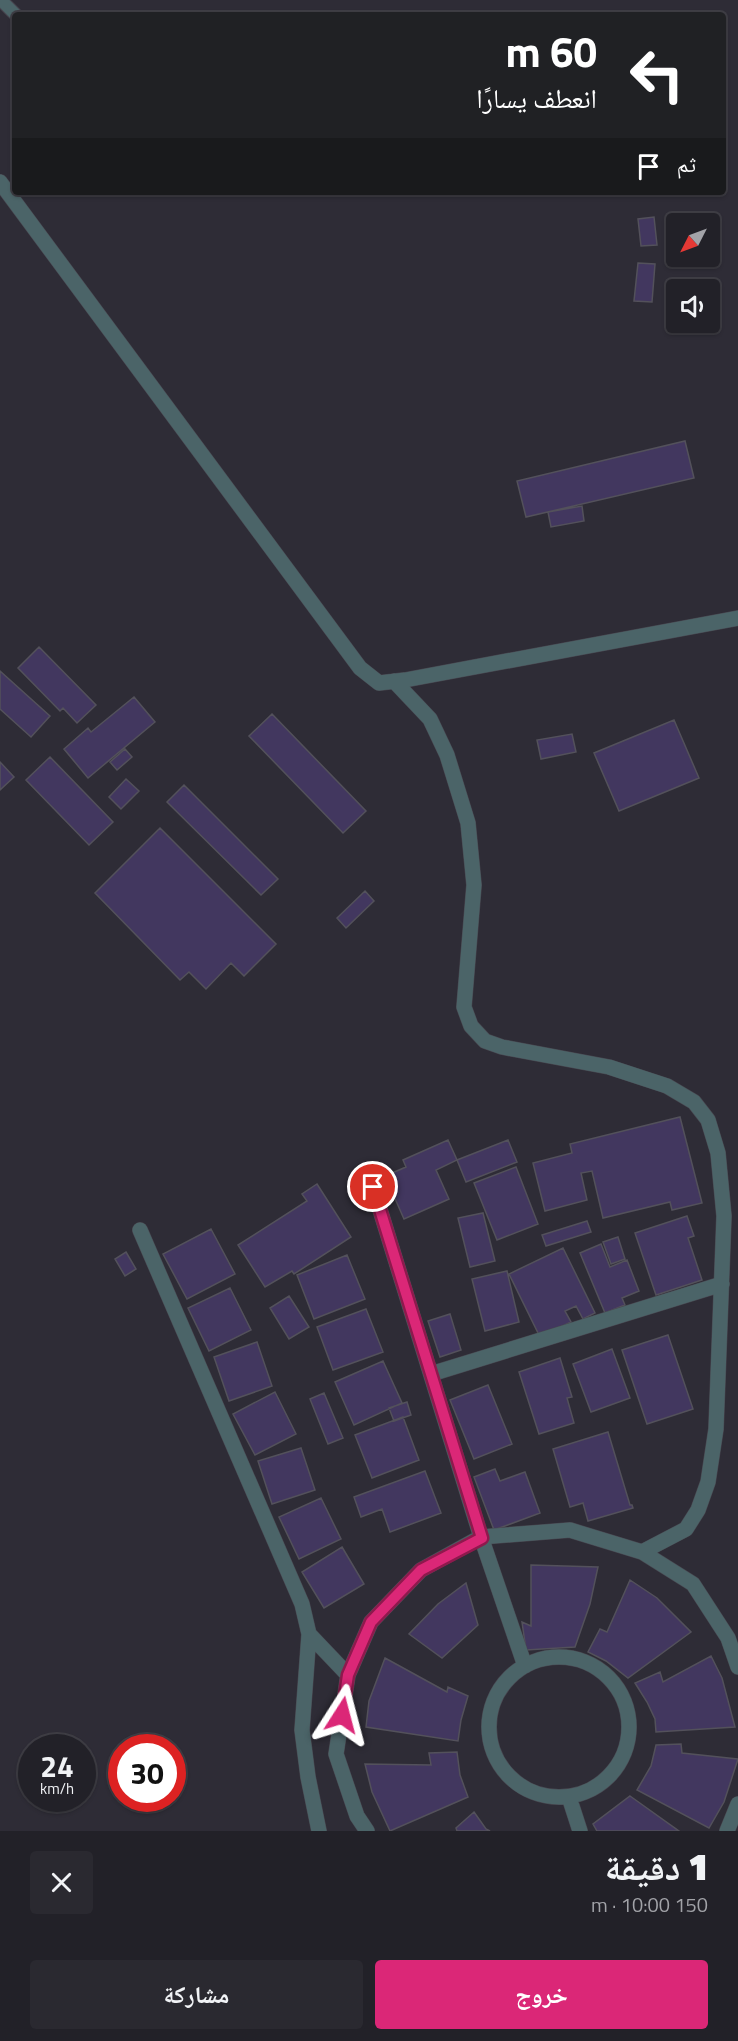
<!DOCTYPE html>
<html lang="ar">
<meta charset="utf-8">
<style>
body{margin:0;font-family:"Titillium Web","Noto Naskh Arabic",sans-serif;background:#2a2930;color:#f1f3f6;direction:rtl;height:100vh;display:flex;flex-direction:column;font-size:22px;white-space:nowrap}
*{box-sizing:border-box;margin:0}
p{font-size:20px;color:#a2a3a8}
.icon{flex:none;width:33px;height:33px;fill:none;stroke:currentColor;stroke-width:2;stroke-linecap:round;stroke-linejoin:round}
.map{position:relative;height:1831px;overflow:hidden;direction:ltr}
.panel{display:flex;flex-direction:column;background:#222128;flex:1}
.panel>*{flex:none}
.hud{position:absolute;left:12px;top:12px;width:714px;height:183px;border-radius:6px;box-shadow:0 2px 4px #0004,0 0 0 2px #3f3e45;direction:rtl;background:#202124;color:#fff;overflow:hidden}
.needle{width:39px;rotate:228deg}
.tools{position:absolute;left:666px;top:213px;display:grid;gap:12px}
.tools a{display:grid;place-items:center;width:54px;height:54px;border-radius:6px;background:#222128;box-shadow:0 2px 4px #0004,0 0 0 2px #3f3e45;font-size:30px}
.speed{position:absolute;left:18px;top:1734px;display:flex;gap:12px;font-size:30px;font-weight:700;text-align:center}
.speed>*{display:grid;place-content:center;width:78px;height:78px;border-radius:50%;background:#222128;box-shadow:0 2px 4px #0004,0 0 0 2px #3f3e45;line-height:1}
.speed small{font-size:15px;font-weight:400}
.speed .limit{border:9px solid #d22;background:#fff;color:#111}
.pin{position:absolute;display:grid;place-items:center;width:51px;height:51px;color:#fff;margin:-26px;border:3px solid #fff;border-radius:50%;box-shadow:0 2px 6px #0007}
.me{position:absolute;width:66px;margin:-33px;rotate:9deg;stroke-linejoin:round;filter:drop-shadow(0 0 4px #0008)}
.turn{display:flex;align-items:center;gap:21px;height:126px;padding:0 30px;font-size:27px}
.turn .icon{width:78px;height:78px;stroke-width:2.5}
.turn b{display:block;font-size:42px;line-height:51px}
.then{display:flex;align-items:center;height:57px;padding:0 30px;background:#0003;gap:12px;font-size:22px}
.round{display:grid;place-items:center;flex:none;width:63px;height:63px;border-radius:6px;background:#2a2930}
.overview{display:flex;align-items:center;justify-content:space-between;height:102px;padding:0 30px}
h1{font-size:36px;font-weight:800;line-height:45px}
.primary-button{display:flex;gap:12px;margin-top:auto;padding:12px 30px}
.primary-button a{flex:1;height:69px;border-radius:6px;background:#db2777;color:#fff;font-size:24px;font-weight:800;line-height:69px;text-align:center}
.primary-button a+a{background:#2a2930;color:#f1f3f6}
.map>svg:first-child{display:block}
.building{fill:#42375f;stroke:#53515b;stroke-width:1.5}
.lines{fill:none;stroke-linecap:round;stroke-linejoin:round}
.service-casing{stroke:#484750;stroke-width:14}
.minor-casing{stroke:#484750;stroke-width:16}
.service{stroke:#4b6468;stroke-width:12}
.minor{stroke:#4b6468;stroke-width:15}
.route-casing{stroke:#8e194d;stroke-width:15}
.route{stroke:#db2777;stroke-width:10}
</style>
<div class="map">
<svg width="738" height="1831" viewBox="0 0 738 1831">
<rect width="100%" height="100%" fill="#2e2c36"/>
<path class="building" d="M654 217 657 245 641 246 638 219Z
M638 263 655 264 652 302 634 301Z
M685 441 694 478 526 517 517 481Z
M582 506 584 521 551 527 548 512Z
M39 647 96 705 77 723 63 708 60 711 18 668Z
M0 671 50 716 31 737 0 709Z
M134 697 155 722 88 778 64 749 88 728 91 732Z
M272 714 366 811 343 833 249 736Z
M674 720 699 778 619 811 594 753Z
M572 734 576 752 541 759 537 740Z
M125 749 132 757 117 770 110 762Z
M50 757 113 822 89 845 26 780Z
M0 762 14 777 0 790Z
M126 779 139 791 121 809 109 797Z
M184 785 278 879 261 895 167 802Z
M160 828 276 944 244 976 231 963 206 989 189 972 180 980 95 893Z
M365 891 374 901 346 928 337 918Z
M680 1117 702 1203 672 1210 670 1202 603 1218 592 1171 581 1173 587 1200 545 1211 533 1163 572 1153 570 1144Z
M448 1140 457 1160 436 1170 449 1199 404 1219 385 1176 406 1167 403 1160Z
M508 1140 517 1162 466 1182 457 1160Z
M516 1167 538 1224 497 1240 474 1183Z
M317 1184 351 1237 294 1274 292 1271 265 1287 238 1245 307 1201 302 1194Z
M483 1213 495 1261 470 1267 458 1218Z
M687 1216 694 1236 688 1238 702 1280 656 1295 635 1233Z
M587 1221 591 1232 546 1246 542 1235Z
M211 1229 235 1274 187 1299 163 1254Z
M618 1237 625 1259 611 1264 603 1242Z
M601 1244 610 1267 627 1260 639 1291 622 1298 625 1305 605 1313 580 1253Z
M563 1248 595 1313 583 1319 576 1306 565 1311 571 1322 540 1337 509 1274Z
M126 1252 136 1269 125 1276 115 1259Z
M347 1255 365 1299 314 1319 297 1275Z
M507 1271 519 1322 485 1331 472 1279Z
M230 1288 251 1330 209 1351 188 1308Z
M289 1296 309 1327 289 1339 270 1308Z
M366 1309 383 1352 333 1370 317 1327Z
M450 1314 461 1350 440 1357 428 1321Z
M668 1335 693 1409 647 1424 622 1350Z
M257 1342 272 1386 229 1401 214 1357Z
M612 1349 630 1398 591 1412 573 1364Z
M560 1358 572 1397 567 1398 574 1423 539 1434 519 1372Z
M383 1361 402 1403 354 1425 335 1382Z
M488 1385 512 1444 474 1459 450 1400Z
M275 1392 296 1434 255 1455 233 1414Z
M324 1393 343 1438 328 1444 310 1399Z
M407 1402 411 1415 394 1421 389 1408Z
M403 1417 419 1460 372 1478 355 1435Z
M608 1432 630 1505H632L633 1508 588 1521 583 1503 570 1507 553 1449Z
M301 1448 315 1490 272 1504 258 1461Z
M495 1469 500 1481 525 1472 540 1513 494 1530 474 1477Z
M425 1471 441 1513 390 1532 382 1509 361 1517 354 1497Z
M321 1498 341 1539 299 1559 279 1517Z
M342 1547 364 1584 324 1608 302 1572Z
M531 1565 598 1567 590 1604 575 1647 526 1650 522 1622 531 1626Z
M630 1580 657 1598 691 1632 628 1678 606 1661 588 1652 600 1629 607 1632Z
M466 1583 478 1625 442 1658 409 1634 438 1604Z
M711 1656 722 1678 735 1727 656 1732 655 1719 647 1702 635 1683 660 1672 663 1682Z
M385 1658 447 1692 448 1687 468 1696 461 1720 458 1741 366 1727 369 1701Z
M681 1744 682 1753 738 1759 724 1802 709 1828 637 1790 651 1766 656 1745Z
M457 1752 460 1775 468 1797 390 1831 372 1792 365 1764 431 1765 429 1753Z
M630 1796 679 1831H597L593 1824Z
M474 1812 486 1829 490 1831H457L456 1828Z"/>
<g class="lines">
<defs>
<path id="service" d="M1 0 16 15"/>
<path id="minor" d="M0 182 360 668 379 683 405 680 738 618
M394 681 430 719 447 755 468 823 474 885 464 1007 471 1026 485 1041 502 1047 609 1067 667 1086 694 1102 708 1120 718 1153 724 1216 716 1429 708 1482 698 1510 686 1529 642 1552
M373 1187 481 1537 525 1666
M140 1230 302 1604 309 1634 302 1730 308 1777 319 1831
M431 1374 722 1284
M309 1634 348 1675
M489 1727a70 70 0 1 1 140 0a70 70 0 1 1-140 0Z
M569 1797 580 1831
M367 1831 357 1816 336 1754 348 1675 371 1622 421 1570 481 1537 570 1530 642 1552 693 1584 728 1638 738 1667
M727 1831 738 1804"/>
</defs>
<use href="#service" class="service-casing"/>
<use href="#minor" class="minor-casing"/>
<use href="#service" class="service"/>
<use href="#minor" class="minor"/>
</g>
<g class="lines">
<defs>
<path id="route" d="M342 1715 348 1675 371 1622 421 1570 482 1538 373 1187"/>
</defs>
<use href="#route" class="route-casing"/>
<use href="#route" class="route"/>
</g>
</svg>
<div class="tools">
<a><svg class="needle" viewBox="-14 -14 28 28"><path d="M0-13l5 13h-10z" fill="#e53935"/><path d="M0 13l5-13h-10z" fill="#a2a3a8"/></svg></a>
<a><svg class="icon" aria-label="sound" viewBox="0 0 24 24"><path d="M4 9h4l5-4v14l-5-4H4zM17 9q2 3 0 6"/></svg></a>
</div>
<div class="speed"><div>24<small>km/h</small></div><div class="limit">30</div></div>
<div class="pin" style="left:373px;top:1187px;background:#d93025"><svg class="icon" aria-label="arrive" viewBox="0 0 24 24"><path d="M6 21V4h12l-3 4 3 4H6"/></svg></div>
<svg class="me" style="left:342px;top:1715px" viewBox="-20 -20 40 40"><path d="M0-17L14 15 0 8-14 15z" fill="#db2777" stroke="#fff" stroke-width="4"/></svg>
<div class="hud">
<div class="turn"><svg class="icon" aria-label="left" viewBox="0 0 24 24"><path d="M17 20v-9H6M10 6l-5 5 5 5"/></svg><div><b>60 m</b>انعطف يسارًا</div></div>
<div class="then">ثم<svg class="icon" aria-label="arrive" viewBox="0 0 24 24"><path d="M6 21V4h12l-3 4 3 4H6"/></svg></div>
</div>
</div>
<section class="panel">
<div class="overview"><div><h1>1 دقيقة</h1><p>150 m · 10:00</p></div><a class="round"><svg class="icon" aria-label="close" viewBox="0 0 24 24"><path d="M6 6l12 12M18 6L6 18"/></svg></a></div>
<div class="primary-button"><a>خروج</a><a>مشاركة</a></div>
</section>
